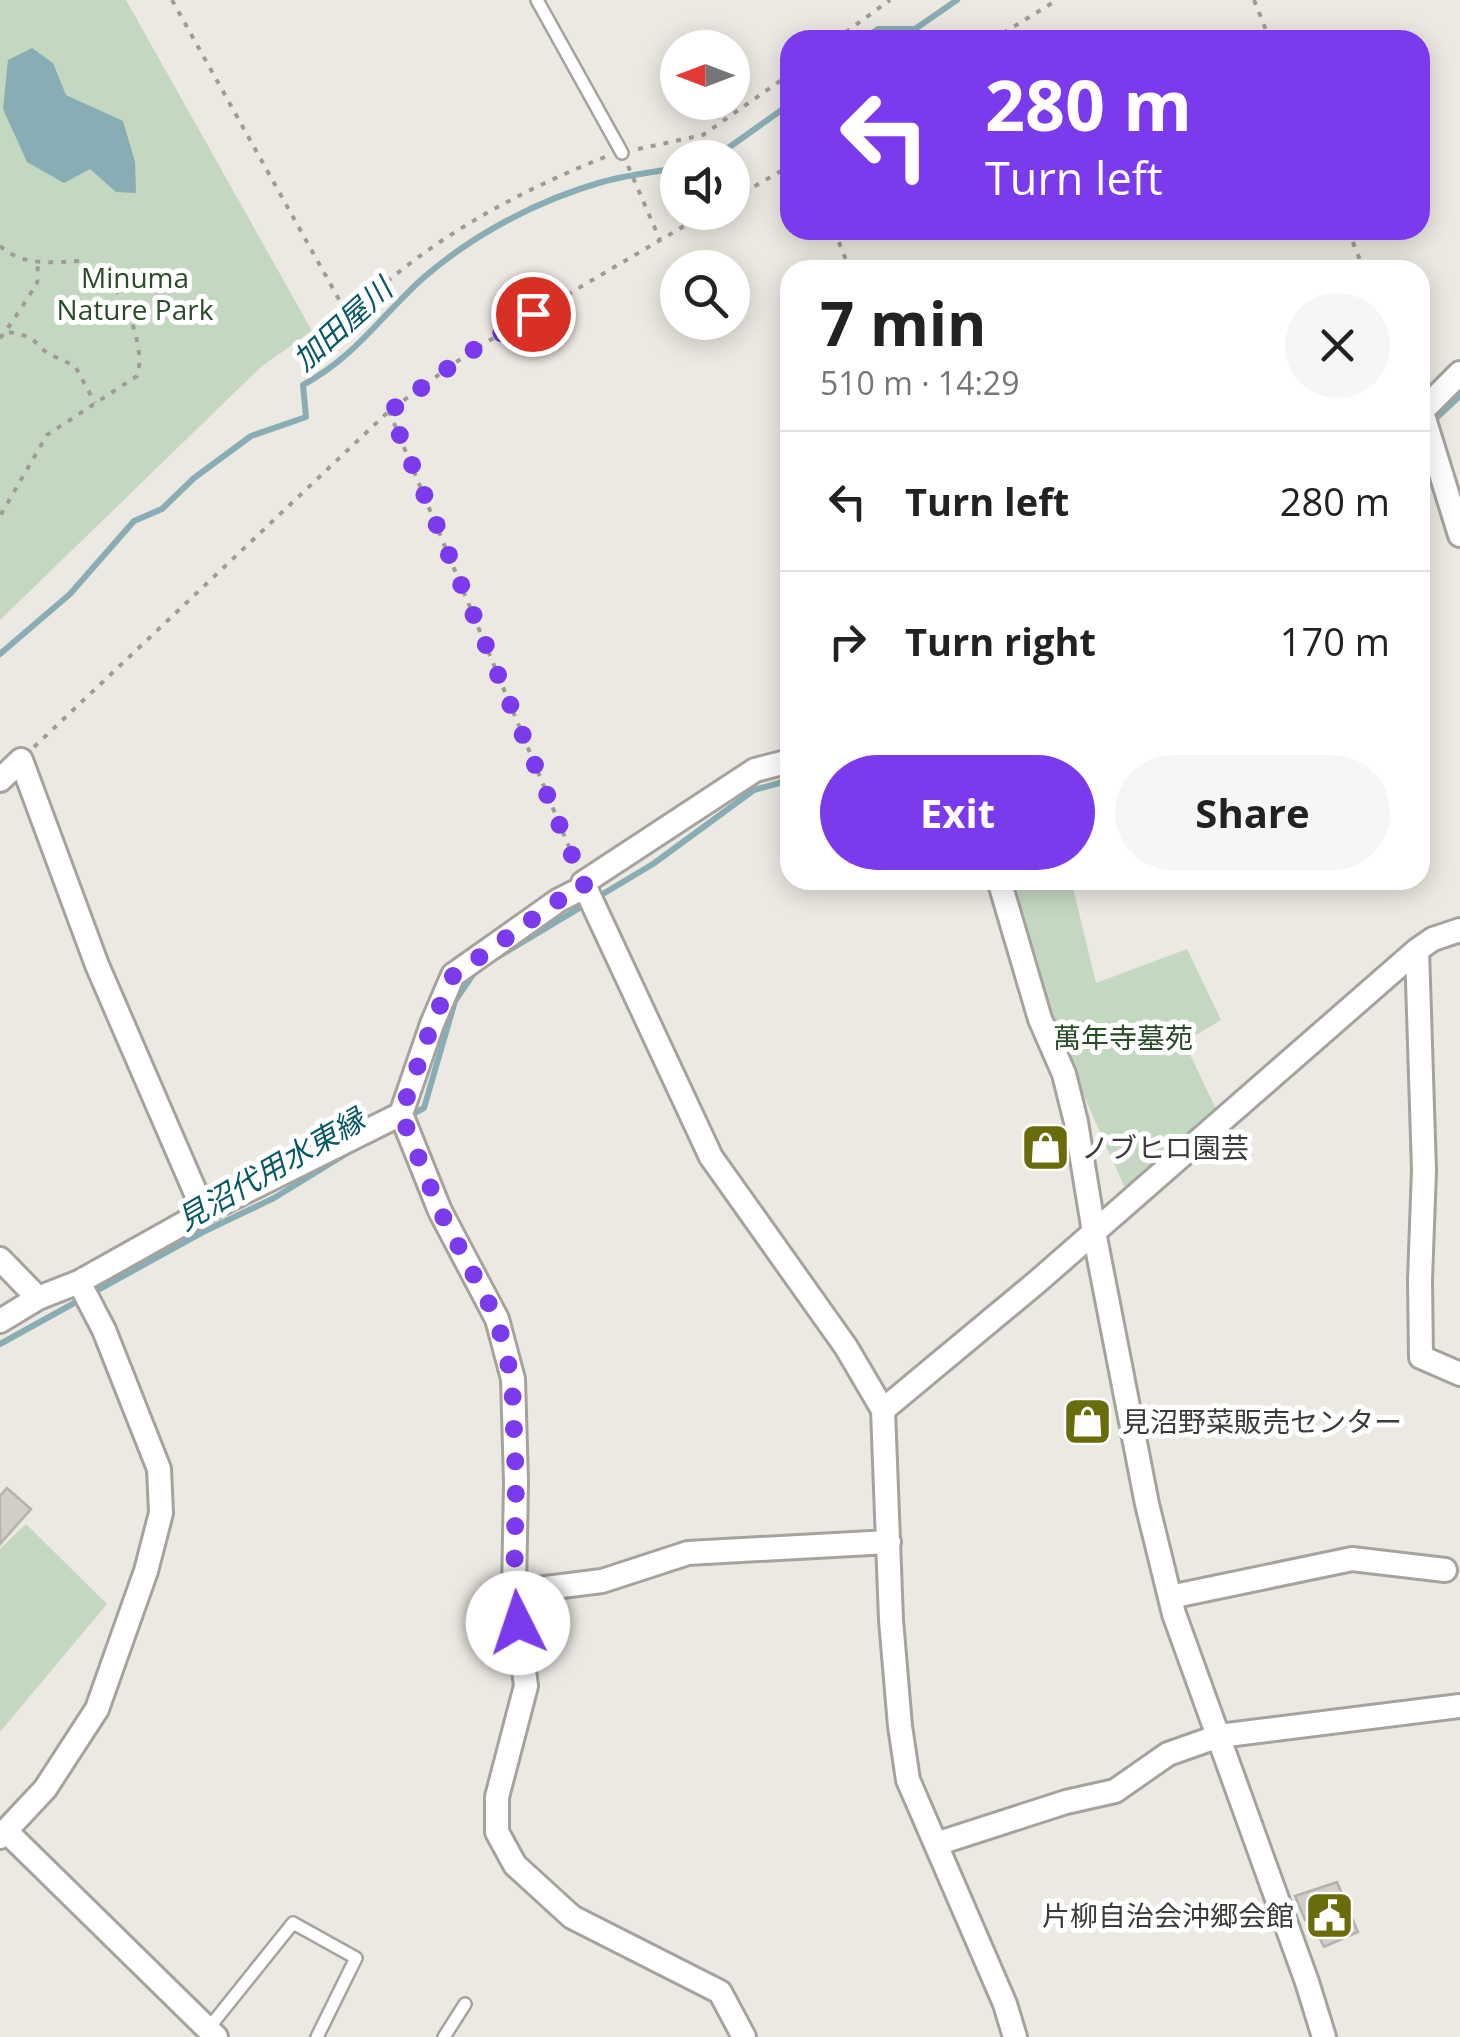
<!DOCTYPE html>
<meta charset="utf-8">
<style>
body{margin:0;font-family:"Open Sans","Noto Sans JP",sans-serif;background:#f6f6f6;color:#222;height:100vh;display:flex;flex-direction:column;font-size:38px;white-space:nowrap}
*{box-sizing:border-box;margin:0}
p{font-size:32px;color:#767676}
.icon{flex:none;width:55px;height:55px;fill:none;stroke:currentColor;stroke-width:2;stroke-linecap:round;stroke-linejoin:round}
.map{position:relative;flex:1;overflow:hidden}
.drawer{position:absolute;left:780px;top:260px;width:650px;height:630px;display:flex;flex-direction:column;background:#fff;border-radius:30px;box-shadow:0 5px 25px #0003}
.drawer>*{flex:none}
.banner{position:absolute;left:780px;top:30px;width:650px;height:210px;border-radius:30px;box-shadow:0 5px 25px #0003;background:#7c3aed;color:#fff;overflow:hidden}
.needle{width:65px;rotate:270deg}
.controls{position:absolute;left:660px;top:30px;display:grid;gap:20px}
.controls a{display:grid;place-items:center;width:90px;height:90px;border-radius:50%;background:#fff;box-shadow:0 5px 25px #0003;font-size:50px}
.pin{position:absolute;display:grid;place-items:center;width:85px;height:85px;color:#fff;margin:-42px;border:5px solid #fff;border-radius:50%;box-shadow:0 2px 10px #0007}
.me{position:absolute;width:110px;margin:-55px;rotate:356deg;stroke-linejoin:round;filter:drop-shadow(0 0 8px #0008)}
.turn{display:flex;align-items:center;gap:35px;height:210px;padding:0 40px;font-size:45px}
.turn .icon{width:130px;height:130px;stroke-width:2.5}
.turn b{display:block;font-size:70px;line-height:85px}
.round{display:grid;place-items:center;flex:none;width:105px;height:105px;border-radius:52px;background:#f6f6f6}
.summary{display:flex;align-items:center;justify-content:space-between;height:170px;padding:0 40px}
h1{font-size:60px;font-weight:700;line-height:75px}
.cta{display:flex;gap:20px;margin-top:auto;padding:20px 40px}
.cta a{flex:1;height:115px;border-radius:60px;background:#7c3aed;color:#fff;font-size:40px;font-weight:700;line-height:115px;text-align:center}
.cta a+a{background:#f6f6f6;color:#222}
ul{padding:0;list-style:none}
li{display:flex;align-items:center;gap:30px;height:140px;padding:0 40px;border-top:2px solid #e0e0e0}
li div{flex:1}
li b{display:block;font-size:38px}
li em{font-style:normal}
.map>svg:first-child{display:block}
.green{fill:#c4d8c1}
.water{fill:#88adb4}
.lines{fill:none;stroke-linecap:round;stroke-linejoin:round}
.stream{stroke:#88adb4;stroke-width:6}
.building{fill:#d1cdc7;stroke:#b5b1ac;stroke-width:2.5}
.lane-casing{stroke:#a6a29d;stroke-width:16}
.street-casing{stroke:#a6a29d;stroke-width:28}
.path{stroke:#9f9c98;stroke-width:4;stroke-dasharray:5 8;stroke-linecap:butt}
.lane{stroke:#fff;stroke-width:11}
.street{stroke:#fff;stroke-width:22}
.route{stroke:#7c3aed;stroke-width:18;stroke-dasharray:0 32.4}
.labels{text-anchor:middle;stroke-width:10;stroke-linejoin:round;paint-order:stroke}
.park-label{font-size:28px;fill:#2a4c28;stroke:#fff}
.poi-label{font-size:28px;fill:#3c3b38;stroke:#fff;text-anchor:start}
.water-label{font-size:30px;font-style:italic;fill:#085965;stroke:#fff}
</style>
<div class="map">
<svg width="1460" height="2037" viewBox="0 0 1460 2037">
<rect width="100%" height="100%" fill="#ece8e2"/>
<path class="green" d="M0 0H126L312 331 262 366 0 620Z
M1008 880H1071L1096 983 1187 949 1221 1020 1184 1042 1217 1111 1125 1188 1043 1004Z
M26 1524 107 1604 0 1732V1549Z"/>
<path class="water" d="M32 48 53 63 66 95 123 121 135 162 136 193 116 192 90 169 64 183 27 162 3 109 8 60Z"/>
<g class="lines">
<path class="stream" d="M863 40 878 29H915L957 0
M714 158 790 104
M1432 422 1460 396
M0 654 70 594 134 521 162 509 194 478 251 436 306 417 303 385C355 357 380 317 422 279 472 235 538 200 602 182 627 175 653 172 678 168
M491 961 653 864 754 790 790 780
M407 1117 424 1108 455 1001 476 970
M0 1344 203 1232 274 1198 349 1152"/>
</g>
<path class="building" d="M7 1488 31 1509 0 1544V1496Z
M1337 1882 1358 1932 1324 1947 1319 1937 1316 1938 1308 1919 1305 1920 1295 1896Z"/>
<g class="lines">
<defs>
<path id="lane" d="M537 0 622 153
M208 2029 293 1923 356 1958 317 2037
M444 2037 465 2004"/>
<path id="street" d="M1422 412 1460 535
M1420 413 1460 373
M0 780 21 760 97 965 204 1212
M999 880 1040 1019 1064 1074 1076 1122 1094 1232 1147 1504 1174 1614 1307 1982 1324 2037
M583 883 755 770 790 761
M1417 950 1424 1170 1420 1280 1421 1357 1460 1374
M0 1259 38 1298
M0 1321 38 1298 79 1282 204 1212 401 1114
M883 1410 1037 1282 1417 950 1433 939 1460 930
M514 1592 602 1581 688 1553 889 1542
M1170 1597 1352 1559 1445 1570
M6 1831 216 2037
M0 1837 45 1789 97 1709 146 1571 161 1513 159 1469 104 1330 79 1282
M936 1844 1066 1802 1115 1791 1168 1754 1219 1736 1460 1706
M744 2037 720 1992 572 1917 515 1865 497 1832V1797L526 1686 514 1592 516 1482 513 1379 497 1319 440 1211 401 1114 432 1024 453 975 559 900 585 887 711 1157 846 1347 883 1410 891 1620 900 1726 908 1780 1005 2004 1015 2037"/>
</defs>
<use href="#lane" class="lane-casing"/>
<use href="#street" class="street-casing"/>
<path class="path" d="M172 0 341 303 352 307 361 305C430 239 517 192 605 157
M1254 0 1270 40
M835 40 890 0
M992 40 1057 0
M638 149 703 135 790 74
M628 166 660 240
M732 199 790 166
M834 230 850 270
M1348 230 1364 270
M0 246C25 267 51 262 82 261 93 270 110 281 118 293 131 313 145 354 137 376L47 435 0 516
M9 332 30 337 47 353 75 366 95 403
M0 338C4 335 35 287 37 283 38 278 37 272 38 266
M389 411 576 864
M34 747 389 411 470 352 708 212"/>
<use href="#lane" class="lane"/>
<use href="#street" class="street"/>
</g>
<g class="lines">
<path class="route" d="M518 1623 514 1592 516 1482 512 1379 497 1319 440 1211 401 1114 432 1024 453 976 559 900 585 887 390 411 470 352 533 314"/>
</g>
<defs>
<symbol id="shop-square" viewBox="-11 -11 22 22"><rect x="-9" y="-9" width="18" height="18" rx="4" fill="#6a6b0b" stroke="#fff"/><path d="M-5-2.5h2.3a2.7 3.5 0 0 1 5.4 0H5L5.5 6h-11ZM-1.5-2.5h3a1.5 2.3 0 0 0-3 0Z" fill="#fff"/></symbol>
<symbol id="civic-square" viewBox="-11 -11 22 22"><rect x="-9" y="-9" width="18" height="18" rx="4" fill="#6a6b0b" stroke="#fff"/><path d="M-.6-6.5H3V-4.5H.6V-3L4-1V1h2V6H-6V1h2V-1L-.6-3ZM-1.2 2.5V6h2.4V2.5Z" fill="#fff"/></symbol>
</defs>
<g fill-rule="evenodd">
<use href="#shop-square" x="1018" y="1120" width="55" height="55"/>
<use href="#shop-square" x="1060" y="1394" width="55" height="55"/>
<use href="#civic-square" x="1302" y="1888" width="55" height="55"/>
</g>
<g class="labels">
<g class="park-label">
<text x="135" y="288">Minuma<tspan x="135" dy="32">Nature Park</tspan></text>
<text x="1123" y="1048">萬年寺墓苑</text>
</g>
<g class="poi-label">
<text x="1081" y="1158">ノブヒロ園芸</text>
<text x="1122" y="1432">見沼野菜販売センター</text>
<text x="1294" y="1926" text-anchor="end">片柳自治会沖郷会館</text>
</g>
<g class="water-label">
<text transform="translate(343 325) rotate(-42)" y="10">加田屋川</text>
<text transform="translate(271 1170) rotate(-30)" y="10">見沼代用水東縁</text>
</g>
</g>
</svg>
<div class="controls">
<a><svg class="needle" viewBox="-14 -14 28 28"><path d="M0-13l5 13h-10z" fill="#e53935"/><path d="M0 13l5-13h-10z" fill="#767676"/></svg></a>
<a><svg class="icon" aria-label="sound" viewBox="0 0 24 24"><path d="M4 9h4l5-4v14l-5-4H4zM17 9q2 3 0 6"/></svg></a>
<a><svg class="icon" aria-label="search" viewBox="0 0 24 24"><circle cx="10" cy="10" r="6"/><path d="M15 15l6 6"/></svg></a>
</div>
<div class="pin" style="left:533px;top:314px;background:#d93025"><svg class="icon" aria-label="arrive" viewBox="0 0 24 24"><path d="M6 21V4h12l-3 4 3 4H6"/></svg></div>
<svg class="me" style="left:518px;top:1623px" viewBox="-20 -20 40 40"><circle r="19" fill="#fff"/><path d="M0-13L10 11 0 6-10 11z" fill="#7c3aed"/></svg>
<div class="banner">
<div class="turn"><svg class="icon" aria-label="left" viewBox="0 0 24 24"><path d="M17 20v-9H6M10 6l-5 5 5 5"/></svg><div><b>280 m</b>Turn left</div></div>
</div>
<section class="drawer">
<div class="summary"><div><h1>7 min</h1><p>510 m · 14:29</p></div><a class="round"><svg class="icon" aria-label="close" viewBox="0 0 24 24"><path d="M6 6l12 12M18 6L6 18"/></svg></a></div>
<ul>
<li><svg class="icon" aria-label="left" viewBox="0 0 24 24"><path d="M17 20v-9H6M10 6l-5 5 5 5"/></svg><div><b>Turn left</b></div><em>280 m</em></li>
<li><svg class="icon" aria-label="right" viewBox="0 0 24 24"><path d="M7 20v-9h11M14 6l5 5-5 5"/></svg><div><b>Turn right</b></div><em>170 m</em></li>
</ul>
<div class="cta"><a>Exit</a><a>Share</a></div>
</section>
</div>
